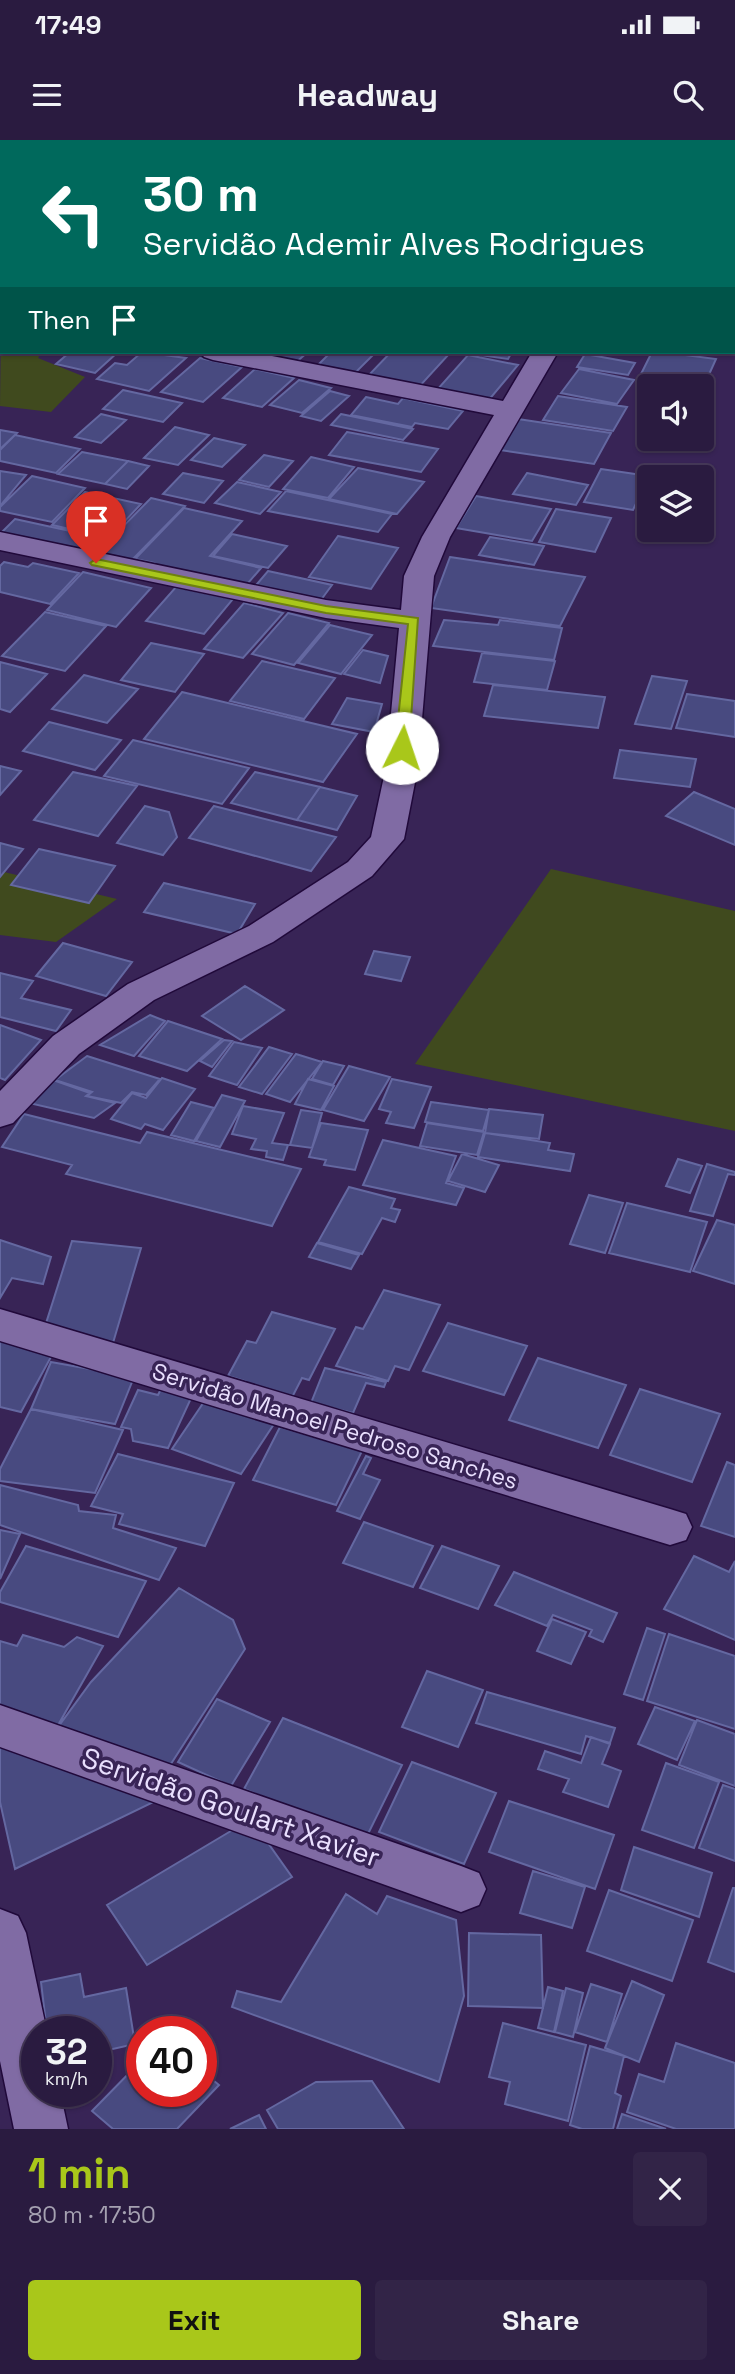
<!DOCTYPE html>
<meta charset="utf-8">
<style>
body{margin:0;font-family:"Space Grotesk",sans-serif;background:#322447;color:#f1f3f6;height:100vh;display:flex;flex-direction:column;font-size:26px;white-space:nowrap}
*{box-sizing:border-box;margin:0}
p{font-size:23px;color:#a5a1b1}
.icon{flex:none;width:38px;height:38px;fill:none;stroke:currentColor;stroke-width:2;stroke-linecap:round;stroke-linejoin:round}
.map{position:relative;height:1989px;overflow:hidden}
.drawer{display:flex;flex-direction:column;background:#2a1b40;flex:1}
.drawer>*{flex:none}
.hud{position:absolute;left:0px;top:0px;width:735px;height:214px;box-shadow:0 2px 5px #0004,0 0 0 2px #463959;background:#00695c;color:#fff;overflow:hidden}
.fabs{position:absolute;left:637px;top:234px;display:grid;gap:14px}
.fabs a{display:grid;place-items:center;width:77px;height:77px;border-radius:7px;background:#2a1b40;box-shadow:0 2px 5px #0004,0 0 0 2px #463959;font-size:35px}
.speed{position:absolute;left:21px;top:1876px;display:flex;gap:14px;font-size:35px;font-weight:700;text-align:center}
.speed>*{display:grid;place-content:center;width:91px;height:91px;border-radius:50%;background:#2a1b40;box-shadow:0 2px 5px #0004,0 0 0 2px #463959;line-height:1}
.speed small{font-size:18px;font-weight:400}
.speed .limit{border:10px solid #d22;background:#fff;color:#111}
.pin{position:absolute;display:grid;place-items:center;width:60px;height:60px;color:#fff;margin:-72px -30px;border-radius:50% 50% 50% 0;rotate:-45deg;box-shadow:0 0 7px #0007}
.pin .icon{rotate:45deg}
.me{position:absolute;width:77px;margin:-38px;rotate:4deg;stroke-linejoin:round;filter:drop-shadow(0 0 5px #0008)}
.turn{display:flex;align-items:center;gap:24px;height:147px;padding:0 28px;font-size:32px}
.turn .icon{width:91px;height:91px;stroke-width:2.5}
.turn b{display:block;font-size:49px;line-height:60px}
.then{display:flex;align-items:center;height:66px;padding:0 28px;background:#0003;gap:14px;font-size:26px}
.round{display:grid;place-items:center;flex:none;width:74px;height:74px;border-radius:7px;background:#322447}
.head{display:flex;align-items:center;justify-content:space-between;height:119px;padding:0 28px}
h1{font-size:42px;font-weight:600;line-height:52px;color:#a9c71a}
.action{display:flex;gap:14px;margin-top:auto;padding:14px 28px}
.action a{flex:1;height:80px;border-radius:7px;background:#a9c71a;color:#111;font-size:28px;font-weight:600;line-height:80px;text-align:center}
.action a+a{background:#322447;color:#f1f3f6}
.status{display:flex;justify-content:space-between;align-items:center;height:49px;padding:0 35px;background:#2a1b40;direction:ltr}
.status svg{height:19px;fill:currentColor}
header{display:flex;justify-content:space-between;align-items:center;height:91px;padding:0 28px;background:#2a1b40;font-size:32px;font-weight:600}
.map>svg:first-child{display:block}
.green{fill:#404a1e}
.building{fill:#484a80;stroke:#6468a1;stroke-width:2}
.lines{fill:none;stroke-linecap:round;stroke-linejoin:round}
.minor-casing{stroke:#20093a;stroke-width:3}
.minor{fill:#806ba4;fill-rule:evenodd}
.route{fill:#a9c71a;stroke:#6e8111;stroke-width:2}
.labels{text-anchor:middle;stroke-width:7;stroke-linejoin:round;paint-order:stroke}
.street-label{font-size:23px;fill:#e9dffe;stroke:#382456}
.near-street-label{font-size:28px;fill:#e9dffe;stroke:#382456}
</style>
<div class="status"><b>17:49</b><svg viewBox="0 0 49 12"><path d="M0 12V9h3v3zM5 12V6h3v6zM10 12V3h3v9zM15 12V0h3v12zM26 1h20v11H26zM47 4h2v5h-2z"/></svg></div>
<header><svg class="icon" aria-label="menu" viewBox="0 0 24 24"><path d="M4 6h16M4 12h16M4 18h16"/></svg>Headway<svg class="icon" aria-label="search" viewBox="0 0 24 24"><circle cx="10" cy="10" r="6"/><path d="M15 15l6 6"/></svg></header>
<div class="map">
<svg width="735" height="1989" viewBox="0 0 735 1989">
<rect width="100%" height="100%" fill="#382456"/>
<path class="green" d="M2 99V212H42L38 218 85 237 51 272 0 266Z
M551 729 735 771V991L415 924Z
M0 731 117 759 56 802 0 795Z"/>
<path class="building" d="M70 212H118L95 233 56 224Z
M142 212 186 218 149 251 97 239 115 223 127 225Z
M269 212H308L294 224 263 217Z
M322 212H376L354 234 317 226 328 215 320 214Z
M391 212H444L450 213 418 248 366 238Z
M459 212H512L508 219Z
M652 212H662L716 219 703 248 639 238Z
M585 214 635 223 628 235 577 227Z
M468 215 518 225 488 261 436 251Z
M200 218 242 227 203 262 161 252Z
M255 229 294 238 262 267 223 258Z
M579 229 634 240 617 264 561 253Z
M299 240 331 248 302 273 270 265Z
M123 250 182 263 163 282 103 269Z
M330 251 349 256 321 281 301 276Z
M558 256 627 267 613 291 543 280Z
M366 257 398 264 403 258 463 271 448 289 415 283 412 287 351 275Z
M101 274 126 280 101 303 75 297Z
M341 274 413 289 403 300 331 285Z
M518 279 611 293 594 324 500 310Z
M175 287 209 295 178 325 144 318Z
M0 290 17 293 0 309Z
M347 292 438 309 421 332 329 315Z
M15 295 80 309 56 333 0 321V310Z
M214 298 245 305 222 327 191 320Z
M82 312 128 321 105 344 58 334Z
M264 315 293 321 269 347 239 340Z
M311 317 354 327 328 358 283 349Z
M128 321 149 326 127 349 105 344Z
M358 328 424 342 397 374 329 359Z
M601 329 649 336 633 370 584 362Z
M0 331 26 335 0 366Z
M183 333 223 341 204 363 163 354Z
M527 333 588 345 576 365 513 354Z
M32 336 85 348 52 382 0 371V367Z
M237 342 281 352 260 374 215 363Z
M286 351 392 374 378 392 268 371Z
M85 352 141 364 109 398 52 385Z
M476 356 551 369 532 401 456 388Z
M151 358 185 366 129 423 95 415Z
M184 368 242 381 210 416 261 428 243 449 151 427 154 423 135 419Z
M556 369 611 378 595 412 539 402Z
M15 379 107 399 91 418 0 398V394Z
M232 394 287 406 268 428 213 416Z
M338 396 398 408 371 449 309 437Z
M490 397 544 406 534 425 479 415Z
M450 417 585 437 560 486 431 468Z
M4 422 28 427 33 423 79 433 50 464 0 452V426Z
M268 431 332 445 318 464 252 450Z
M83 432 151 448 116 487 47 470Z
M176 447 233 459 204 494 146 481Z
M244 463 283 473 243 518 204 509Z
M45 472 106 486 65 531 2 516Z
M288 473 329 483 294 525 252 514Z
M444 480 498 485 500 480 562 488 554 520 433 506Z
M330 485 372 495 341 534 298 523Z
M151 503 204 514 175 552 121 540Z
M363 510 388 516 380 543 344 534Z
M482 513 555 521 547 550 474 542Z
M262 521 335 538 304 579 230 561Z
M0 522 47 534 10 572 0 569Z
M84 535 138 549 107 583 52 569Z
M652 536 687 541 671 589 635 584Z
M493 545 605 557 598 588 484 576Z
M182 552 357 594 323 642 144 599Z
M687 554 735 561V597L676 588Z
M347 558 382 564 374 592 332 584Z
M49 582 121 600 95 630 23 611Z
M133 600 249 628 222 664 104 636Z
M620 610 696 619 690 647 614 638Z
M0 626 21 631 0 655Z
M73 632 137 646 98 696 34 680Z
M255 632 320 647 297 680 231 663Z
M320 647 357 656 337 690 297 680Z
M694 652 735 669V705L666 676Z
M145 666 169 672 177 697 163 715 117 703Z
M214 666 336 697 311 731 189 698Z
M0 703 23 709 0 737Z
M39 709 115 726 89 763 11 745Z
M164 743 255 764 237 794 144 772Z
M63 803 132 822 106 856 36 836Z
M374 811 410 817 401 841 365 834Z
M0 833 33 841 21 858 71 870 56 891 0 877Z
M245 846 284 870 241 900 202 876Z
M150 875 165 881 134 916 100 905Z
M168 881 222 899 187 931 139 916Z
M0 885 41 900 5 940 0 938Z
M224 900 232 901 212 927 200 921Z
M234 902 262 908 237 945 209 936Z
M269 907 292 914 262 954 239 947Z
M296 914 322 922 290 962 266 954Z
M87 916 160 939 146 955 132 952 121 963 87 956 92 952 55 940Z
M323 921 344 926 333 945 312 939Z
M349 926 390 937 364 981 323 970Z
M162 938 195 949 163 990 145 984 141 989 111 979 132 953 146 958Z
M308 939 334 946 321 970 295 964Z
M392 939 431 947 414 988 386 983 391 972 379 969Z
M53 940 90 953 86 956 115 963 94 978 29 963Z
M222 955 245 961 220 1007 196 1001Z
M191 962 214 968 194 1001 171 995Z
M431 962 489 970 483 991 425 982Z
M243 966 284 973 272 1003 288 1005 283 1020 266 1017 267 1011 251 1009 256 999 232 994Z
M489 969 543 975 539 999 485 993Z
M301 970 322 973 312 1008 290 1005Z
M24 974 140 1003 147 992 301 1029 272 1086 66 1034 72 1025 2 1007Z
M321 983 368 990 355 1030 324 1025 326 1020 309 1017Z
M427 983 484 992 477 1015 420 1006Z
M485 993 550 1003 548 1010 574 1014 570 1031 478 1017Z
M383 1000 456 1016 446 1043 464 1048 456 1065 363 1045Z
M462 1014 499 1025 485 1052 448 1041Z
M678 1019 702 1026 690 1053 666 1046Z
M707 1024 735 1032V1035L728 1034 713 1076 690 1071Z
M349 1047 395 1059 391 1068 400 1070 395 1082 382 1078 362 1114 318 1102Z
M589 1055 623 1063 605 1113 570 1104Z
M627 1063 707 1082 690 1132 609 1113Z
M717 1080 735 1085V1144L693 1131Z
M0 1100 51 1117 43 1144 12 1138 0 1158Z
M72 1101 141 1108 113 1203 42 1196Z
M317 1103 359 1115 351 1129 309 1117Z
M384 1150 440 1165 409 1230 395 1226 388 1241 336 1226 356 1187 363 1189Z
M272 1172 335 1189 309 1240 302 1238 287 1267 239 1252 245 1241 228 1236 247 1201 256 1203Z
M448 1183 527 1206 504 1255 423 1231Z
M0 1190 58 1204 21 1272 0 1267Z
M538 1218 626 1245 598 1308 509 1280Z
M51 1222 134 1237 115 1284 31 1269Z
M325 1228 386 1242 384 1247 366 1243 353 1273 311 1263Z
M162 1247 193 1254 168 1308 133 1301 131 1289 121 1287 138 1250 158 1255Z
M640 1249 720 1274 692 1342 610 1315Z
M208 1256 276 1281 241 1334 172 1309Z
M31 1269 123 1290 95 1353 0 1341V1329Z
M280 1287 362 1311 336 1365 253 1340Z
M118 1314 234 1343 205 1406 119 1384 123 1374 91 1366Z
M366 1316 371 1318 363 1334 380 1340 360 1379 337 1371Z
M727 1322 735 1325V1397L701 1386Z
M0 1345 78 1365 79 1371 116 1375 113 1388 176 1408 159 1440 0 1385Z
M364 1382 433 1406 413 1447 343 1423Z
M0 1390 20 1394 0 1439Z
M26 1406 146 1441 118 1497 0 1462V1452Z
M442 1406 499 1426 478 1469 420 1448Z
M694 1416 729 1432 735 1421V1500L664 1469Z
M514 1432 617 1473 603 1502 589 1496 592 1490 553 1475 547 1486 495 1465Z
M179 1448 233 1480 245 1509 167 1630 53 1594 91 1542Z
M552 1479 586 1492 571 1524 537 1511Z
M647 1488 665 1494 643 1560 624 1554Z
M669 1494 735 1516V1589L647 1561Z
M23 1495 64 1507 77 1497 103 1506 53 1594 0 1580V1501L17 1506Z
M427 1531 483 1550 458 1607 402 1587Z
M487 1552 615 1588 610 1603 586 1596 581 1614 476 1583Z
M217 1559 270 1582 231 1646 178 1622Z
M655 1567 695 1581 677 1620 638 1604Z
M283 1578 402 1625 366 1698 244 1649Z
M697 1580 735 1594V1646L679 1625Z
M591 1597 610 1604 602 1624 621 1631 608 1667 563 1652 569 1639 538 1629 545 1611 581 1623Z
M0 1599 166 1656 15 1729 0 1662Z
M412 1622 496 1653 464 1724 379 1692Z
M666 1623 719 1642 694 1708 642 1690Z
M723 1645 735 1649V1721L699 1708Z
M509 1661 614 1695 595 1749 489 1712Z
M251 1679 292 1737 147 1825 107 1765Z
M634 1707 712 1733 699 1777 621 1750Z
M533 1731 585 1747 572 1788 520 1773Z
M733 1748H735V1832L708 1822Z
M609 1750 693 1780 672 1841 587 1811Z
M346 1754 377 1774 387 1756 456 1780 464 1856 439 1942 232 1867 237 1851 281 1862Z
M469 1793 541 1795 543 1868 468 1866Z
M80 1834 84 1857 126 1848 135 1904 99 1912 96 1922V1892H47L41 1842Z
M632 1841 664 1855 639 1922 605 1908Z
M591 1844 622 1854 607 1902 575 1892Z
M548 1847 563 1851 554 1892 538 1888Z
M566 1848 583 1853 573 1897 555 1892Z
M503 1883 586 1905 568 1981 505 1964 510 1942 489 1937Z
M676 1903 735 1923V1989H676L627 1972 639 1934 664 1942Z
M590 1906 624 1916 615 1953 621 1956 613 1989H582L570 1985Z
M142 1920V1951H201V1930L219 1945 177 1989H113L92 1971Z
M372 1941 404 1989H278L267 1970 316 1942Z
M622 1974 666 1989H617Z
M259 1975 266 1989H230Z"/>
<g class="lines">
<defs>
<path id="minor" d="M676 0H698L675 2Z
M200 212H252L503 261 532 212H558L450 397 434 436 418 627 404 699 372 736 273 802 154 860 79 914 13 983 0 987V951L53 896 128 844 249 786 348 722 371 697 386 627 399 488 326 478 0 410V392L326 460 401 470 404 436 422 397 494 275 213 220 204 217Z
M0 1169 670 1369 686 1374 692 1387 686 1400 670 1405 0 1201Z
M0 1565 461 1726 479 1733 486 1749 479 1765 461 1772 0 1607Z
M0 1769 18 1776 26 1793 47 1892H37V1951H60L68 1989H14L0 1921Z"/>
</defs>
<use href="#minor" class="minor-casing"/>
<use href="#minor" class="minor"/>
</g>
<path class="route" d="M96 419 326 466 418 478 409 608 402 612 395 608 408 484 326 473 92 425 90 423Z"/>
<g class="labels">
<g class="street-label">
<text transform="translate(335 1286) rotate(17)" y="8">Servidão Manoel Pedroso Sanches</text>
</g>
<g class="near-street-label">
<text transform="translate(231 1667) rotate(19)" y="10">Servidão Goulart Xavier</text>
</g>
</g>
</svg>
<div class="fabs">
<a><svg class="icon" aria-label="sound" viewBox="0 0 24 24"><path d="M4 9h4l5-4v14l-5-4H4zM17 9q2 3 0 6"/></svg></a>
<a><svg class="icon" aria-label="layers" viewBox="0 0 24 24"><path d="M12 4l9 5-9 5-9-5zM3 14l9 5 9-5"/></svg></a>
</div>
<div class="speed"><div>32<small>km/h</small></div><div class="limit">40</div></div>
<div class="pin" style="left:96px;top:423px;background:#d93025"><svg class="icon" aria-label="arrive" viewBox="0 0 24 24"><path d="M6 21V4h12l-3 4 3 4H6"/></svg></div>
<svg class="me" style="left:402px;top:608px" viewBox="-20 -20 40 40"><circle r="19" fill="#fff"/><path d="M0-13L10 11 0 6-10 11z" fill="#a9c71a"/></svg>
<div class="hud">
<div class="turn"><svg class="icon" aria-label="left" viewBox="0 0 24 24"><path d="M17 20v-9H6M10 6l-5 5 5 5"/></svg><div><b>30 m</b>Servidão Ademir Alves Rodrigues</div></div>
<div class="then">Then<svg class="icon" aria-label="arrive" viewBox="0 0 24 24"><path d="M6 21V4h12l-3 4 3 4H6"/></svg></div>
</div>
</div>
<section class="drawer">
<div class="head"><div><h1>1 min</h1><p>80 m · 17:50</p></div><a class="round"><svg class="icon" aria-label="close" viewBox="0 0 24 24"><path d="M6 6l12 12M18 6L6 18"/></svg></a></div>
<div class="action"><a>Exit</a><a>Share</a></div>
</section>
